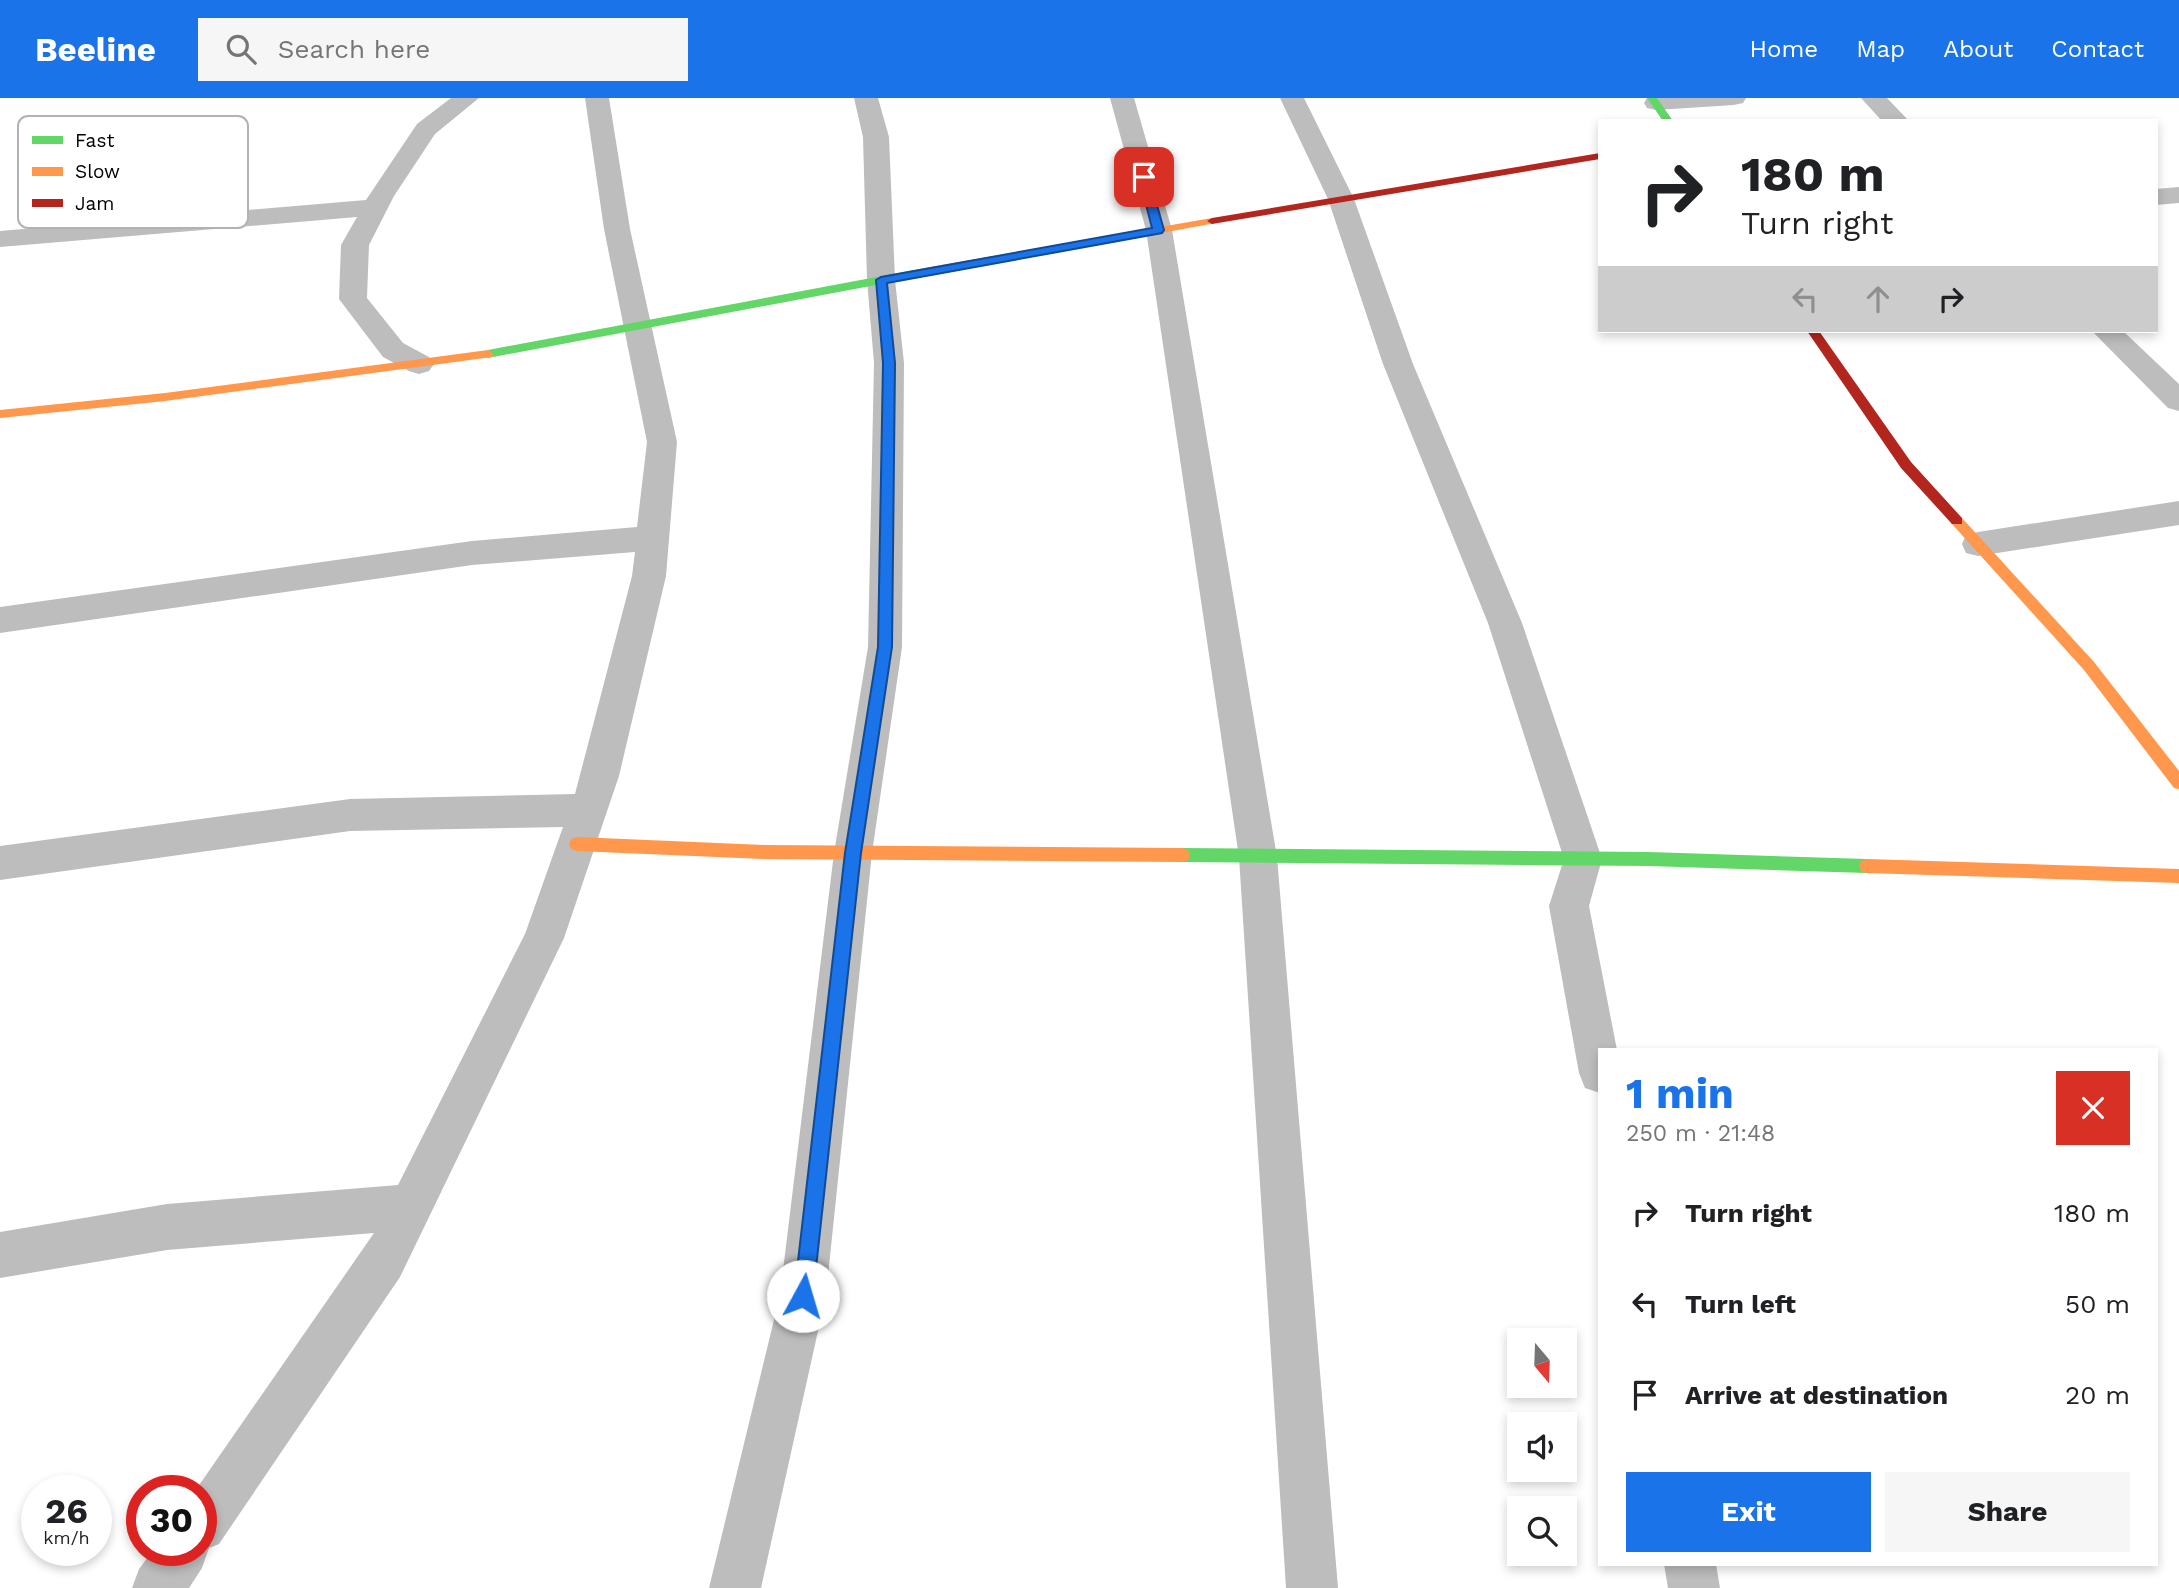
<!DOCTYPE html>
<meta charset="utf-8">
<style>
body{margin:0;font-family:"Work Sans",sans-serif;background:#f6f6f6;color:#202124;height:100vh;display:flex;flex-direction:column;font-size:26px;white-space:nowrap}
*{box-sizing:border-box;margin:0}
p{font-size:23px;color:#757577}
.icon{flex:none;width:38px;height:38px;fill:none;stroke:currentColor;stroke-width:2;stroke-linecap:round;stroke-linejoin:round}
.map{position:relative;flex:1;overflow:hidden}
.drawer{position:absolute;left:1598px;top:950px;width:560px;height:518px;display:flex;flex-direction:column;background:#fff;border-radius:0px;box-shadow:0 4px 10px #0003}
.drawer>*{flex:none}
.top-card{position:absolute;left:1598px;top:21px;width:560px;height:214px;border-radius:0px;box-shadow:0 4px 10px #0003;background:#fff;color:#202124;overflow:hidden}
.needle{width:46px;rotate:161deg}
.tools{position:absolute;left:1507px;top:1230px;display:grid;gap:14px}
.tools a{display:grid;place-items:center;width:70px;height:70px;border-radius:0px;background:#fff;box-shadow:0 4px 10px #0003;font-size:35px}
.speed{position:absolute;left:21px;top:1377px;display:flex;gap:14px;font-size:35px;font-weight:700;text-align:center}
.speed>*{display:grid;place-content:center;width:91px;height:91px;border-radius:50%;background:#fff;box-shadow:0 4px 10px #0003;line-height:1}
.speed small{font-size:18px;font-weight:400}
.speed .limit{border:10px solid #d22;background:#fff;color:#111}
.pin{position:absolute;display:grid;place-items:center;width:60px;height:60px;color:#fff;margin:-30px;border-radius:14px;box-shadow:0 4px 10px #0006}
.me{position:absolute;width:77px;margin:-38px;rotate:6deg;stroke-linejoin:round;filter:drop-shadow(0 0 5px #0008)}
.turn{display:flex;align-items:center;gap:24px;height:147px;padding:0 28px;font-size:32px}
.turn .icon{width:91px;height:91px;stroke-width:2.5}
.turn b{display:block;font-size:49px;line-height:60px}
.lanes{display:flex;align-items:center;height:66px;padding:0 28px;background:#0003;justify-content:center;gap:35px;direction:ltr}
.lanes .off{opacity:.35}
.round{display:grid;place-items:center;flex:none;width:74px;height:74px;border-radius:0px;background:#f6f6f6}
.summary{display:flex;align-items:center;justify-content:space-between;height:119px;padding:0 28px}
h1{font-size:42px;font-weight:700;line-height:52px;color:#1a73e8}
.button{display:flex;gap:14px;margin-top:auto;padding:14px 28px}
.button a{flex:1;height:80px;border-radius:0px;background:#1a73e8;color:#fff;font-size:28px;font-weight:700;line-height:80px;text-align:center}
.button a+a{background:#f6f6f6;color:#202124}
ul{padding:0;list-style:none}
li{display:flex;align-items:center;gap:21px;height:91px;padding:0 28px}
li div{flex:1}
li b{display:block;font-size:26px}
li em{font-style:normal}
header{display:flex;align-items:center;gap:42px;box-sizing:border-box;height:98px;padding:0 35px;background:#1a73e8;color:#fff}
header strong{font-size:33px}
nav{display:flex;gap:38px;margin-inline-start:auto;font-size:24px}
.search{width:490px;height:63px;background:#f6f6f6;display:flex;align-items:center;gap:18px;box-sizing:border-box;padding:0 24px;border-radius:0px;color:#757577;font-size:26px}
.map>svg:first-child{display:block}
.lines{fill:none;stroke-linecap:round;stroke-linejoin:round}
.street{fill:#bdbdbd;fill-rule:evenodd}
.fast{fill:#63d668;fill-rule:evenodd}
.slow{fill:#ff974d;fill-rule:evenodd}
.jam{fill:#b3261e;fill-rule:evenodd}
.route{fill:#1a73e8;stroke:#114b97;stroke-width:2}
.key{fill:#fff;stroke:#b2b2b2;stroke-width:2}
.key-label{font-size:19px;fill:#000}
</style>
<header>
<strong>Beeline</strong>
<div class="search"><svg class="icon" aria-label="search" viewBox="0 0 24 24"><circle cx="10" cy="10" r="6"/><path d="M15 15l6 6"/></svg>Search here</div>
<nav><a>Home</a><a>Map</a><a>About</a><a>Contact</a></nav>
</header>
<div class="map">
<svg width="2179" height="1490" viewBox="0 0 2179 1490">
<rect width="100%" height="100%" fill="#fff"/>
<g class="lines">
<path class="street" d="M451 0H479L435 36 394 98 369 147 367 200 403 245 429 259 434 266 429 273 419 276 409 273 383 259 339 201 341 147 357 119 0 149V133L366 102 417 26Z
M585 0H609L630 131 677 344 666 478 619 678 564 840 400 1179 219 1446 209 1450 202 1470 189 1490H132L139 1471 153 1452H201V1393H195L374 1135 167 1152 0 1180V1134L167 1106 398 1087 525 836 563 729 350 733 0 782V748L350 701 575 696 632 478 635 454 472 467 0 535V509L472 443 637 429 647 344 604 131Z
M854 0H878L889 39 895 182 904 265 902 549 872 755 826 1197 761 1490H709L780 1197 834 755 868 549 874 265 867 182 863 39Z
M1110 0H1134L1172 132 1277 759 1338 1490H1286L1239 759 1146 132Z
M1280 0H1304L1354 101 1413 266 1522 525 1602 761 1589 808 1617 952H1600V995L1585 990 1579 975 1549 808 1564 761 1488 525 1383 266 1328 101Z
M1647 0H1746L1743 5 1734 7 1656 12 1647 10 1644 5Z
M1861 0H1887L1909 23H1882Z
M2179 89V105L2156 107V91Z
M2092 233H2123L2179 286V313L2168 310Z
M2179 403V427L1978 458 1966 455 1962 446 1966 437 1978 434Z
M1664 1466H1716L1720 1490H1668Z"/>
<path class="fast" d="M1647 0H1657L1673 23H1663Z
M930 169 936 173 934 176 488 260 482 256 488 252Z
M1182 750 1649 754 1867 761 1873 763 1875 768 1873 773 1867 775 1649 768 1182 764 1176 762 1174 757 1176 752Z"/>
<path class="slow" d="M1212 120 1217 123 1216 125 930 177 924 173 930 169Z
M488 252 494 256 492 259 165 303 0 320V312L165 295Z
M1957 418 1962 420 2094 564 2179 673V691L2174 690 2084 572 1952 426 1950 423Z
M577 739 766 747 1182 750 1188 752 1190 757 1188 762 1182 764 766 761 577 753 571 751 569 746 571 741Z
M1867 761 2179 771V785L1867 775 1861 773 1859 768 1861 763Z"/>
<path class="jam" d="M1600 55V61L1212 126 1207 123 1212 120Z
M1807 233H1819L1911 364 1962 420V426H1952L1901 370Z"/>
</g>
<path class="route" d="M1144 76 1149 79 1164 132 1162 135 887 185 895 265 892 549 861 755 813 1198 810 1204 803 1207 796 1204 794 1198 845 755 878 549 883 265 876 182 881 179 1152 130 1139 79Z"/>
<rect x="18" y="18" width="230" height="112" rx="10" class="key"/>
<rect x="32" y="38" width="31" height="8" fill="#63d668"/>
<rect x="32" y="69" width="31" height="9" fill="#ff974d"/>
<rect x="32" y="101" width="31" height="8" fill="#b3261e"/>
<g class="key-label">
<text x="75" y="49">Fast</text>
<text x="75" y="80">Slow</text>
<text x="75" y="112">Jam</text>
</g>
</svg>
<div class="tools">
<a><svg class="needle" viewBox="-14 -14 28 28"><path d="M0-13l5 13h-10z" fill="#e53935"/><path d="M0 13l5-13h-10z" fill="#757577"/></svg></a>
<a><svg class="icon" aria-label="sound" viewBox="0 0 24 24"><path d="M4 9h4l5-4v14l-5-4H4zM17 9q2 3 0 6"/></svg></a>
<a><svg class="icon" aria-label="search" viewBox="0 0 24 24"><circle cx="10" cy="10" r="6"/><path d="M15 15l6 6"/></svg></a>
</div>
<div class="speed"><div>26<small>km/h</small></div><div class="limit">30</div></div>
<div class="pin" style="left:1144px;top:79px;background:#d93025"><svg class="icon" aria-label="arrive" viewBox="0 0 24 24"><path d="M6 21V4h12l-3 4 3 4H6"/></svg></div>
<svg class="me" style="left:803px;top:1198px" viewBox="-20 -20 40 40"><circle r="19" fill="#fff"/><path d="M0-13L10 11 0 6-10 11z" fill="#1a73e8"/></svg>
<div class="top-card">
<div class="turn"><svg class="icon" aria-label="right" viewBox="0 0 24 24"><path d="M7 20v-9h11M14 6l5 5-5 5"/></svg><div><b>180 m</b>Turn right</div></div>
<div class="lanes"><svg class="icon off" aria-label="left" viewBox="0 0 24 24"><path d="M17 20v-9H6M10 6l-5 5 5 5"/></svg><svg class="icon off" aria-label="ahead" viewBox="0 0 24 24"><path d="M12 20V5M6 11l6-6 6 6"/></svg><svg class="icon" aria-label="right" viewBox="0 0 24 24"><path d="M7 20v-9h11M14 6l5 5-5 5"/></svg></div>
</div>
<section class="drawer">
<div class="summary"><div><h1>1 min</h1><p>250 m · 21:48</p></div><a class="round" style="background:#d93025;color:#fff"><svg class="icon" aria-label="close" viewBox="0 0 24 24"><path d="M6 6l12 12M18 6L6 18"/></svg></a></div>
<ul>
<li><svg class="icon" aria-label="right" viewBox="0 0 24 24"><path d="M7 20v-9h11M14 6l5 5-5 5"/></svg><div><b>Turn right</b></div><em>180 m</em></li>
<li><svg class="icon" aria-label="left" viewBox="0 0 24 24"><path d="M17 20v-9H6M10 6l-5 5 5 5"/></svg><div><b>Turn left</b></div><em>50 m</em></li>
<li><svg class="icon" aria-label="arrive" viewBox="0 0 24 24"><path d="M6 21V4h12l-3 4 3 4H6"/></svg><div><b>Arrive at destination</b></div><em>20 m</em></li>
</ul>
<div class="button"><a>Exit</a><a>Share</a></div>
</section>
</div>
